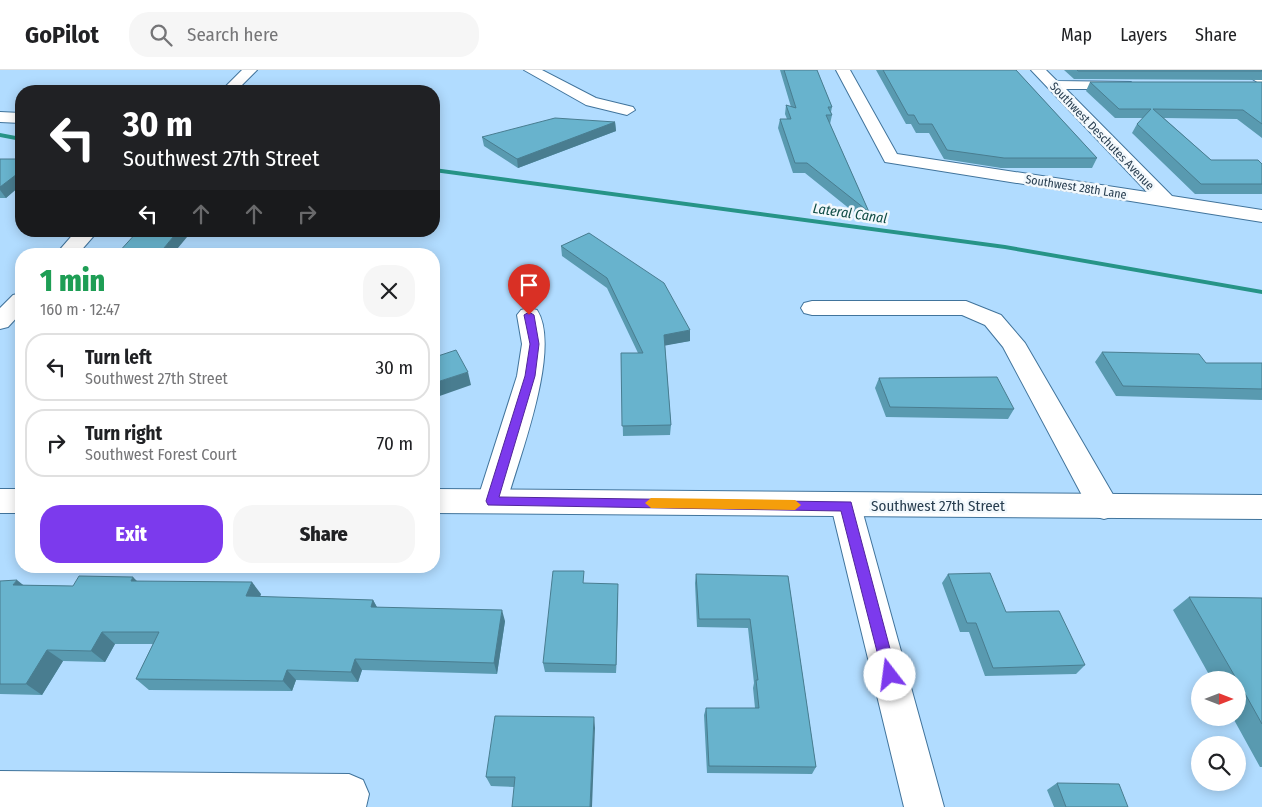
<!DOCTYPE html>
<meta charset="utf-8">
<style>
body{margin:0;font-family:"Fira Sans Condensed",sans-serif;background:#f6f6f6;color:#202124;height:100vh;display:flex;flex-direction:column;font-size:19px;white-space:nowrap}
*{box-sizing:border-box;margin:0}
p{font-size:16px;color:#757577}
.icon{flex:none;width:28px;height:28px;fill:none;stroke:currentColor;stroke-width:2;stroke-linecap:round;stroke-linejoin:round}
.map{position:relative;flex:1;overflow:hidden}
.side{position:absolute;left:15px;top:178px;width:425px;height:325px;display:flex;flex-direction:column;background:#fff;border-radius:20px;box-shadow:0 2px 12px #0003}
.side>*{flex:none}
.guide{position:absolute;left:15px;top:15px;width:425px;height:152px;border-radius:20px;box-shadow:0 2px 12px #0003;background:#202124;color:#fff;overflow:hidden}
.needle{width:32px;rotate:90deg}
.fabs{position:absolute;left:1191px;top:601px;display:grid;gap:10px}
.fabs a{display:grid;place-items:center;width:55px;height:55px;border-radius:50%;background:#fff;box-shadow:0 2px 12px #0003;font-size:25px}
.pin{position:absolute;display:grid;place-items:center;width:42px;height:42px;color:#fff;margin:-51px -21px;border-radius:50% 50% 50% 0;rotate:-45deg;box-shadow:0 0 5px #0007}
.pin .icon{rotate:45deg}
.me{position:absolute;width:55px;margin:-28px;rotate:345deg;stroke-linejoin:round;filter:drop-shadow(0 0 4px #0008)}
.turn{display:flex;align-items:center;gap:18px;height:105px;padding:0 25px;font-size:22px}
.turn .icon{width:65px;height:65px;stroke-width:2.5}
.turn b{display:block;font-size:35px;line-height:42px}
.lanes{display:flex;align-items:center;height:48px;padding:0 25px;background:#0003;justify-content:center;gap:25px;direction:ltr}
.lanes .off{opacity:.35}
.round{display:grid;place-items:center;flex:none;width:52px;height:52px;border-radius:20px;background:#f6f6f6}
.overview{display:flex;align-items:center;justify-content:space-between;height:85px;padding:0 25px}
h1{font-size:30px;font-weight:800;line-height:38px;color:#1e9e55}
.button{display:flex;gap:10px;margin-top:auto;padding:10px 25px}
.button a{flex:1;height:58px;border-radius:20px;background:#7c3aed;color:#fff;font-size:20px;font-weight:800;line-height:58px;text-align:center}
.button a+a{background:#f6f6f6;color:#202124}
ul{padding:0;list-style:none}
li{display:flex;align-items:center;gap:15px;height:68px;margin:0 10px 8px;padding:0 15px;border:2px solid #e0e0e0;border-radius:20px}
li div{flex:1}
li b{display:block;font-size:19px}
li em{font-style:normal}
header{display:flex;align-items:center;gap:30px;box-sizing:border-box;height:70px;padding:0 25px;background:#fff;border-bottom:1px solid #e0e0e0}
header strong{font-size:24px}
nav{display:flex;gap:28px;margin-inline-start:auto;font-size:18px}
.search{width:350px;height:45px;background:#f6f6f6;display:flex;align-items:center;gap:12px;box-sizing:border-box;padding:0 18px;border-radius:20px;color:#757577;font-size:19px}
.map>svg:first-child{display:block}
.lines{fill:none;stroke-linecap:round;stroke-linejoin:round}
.stream{fill:#269487;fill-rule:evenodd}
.minor-casing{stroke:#41749c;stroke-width:2}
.tertiary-casing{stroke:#41749c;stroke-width:2}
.minor{fill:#fff;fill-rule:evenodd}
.tertiary{fill:#fff;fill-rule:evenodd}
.wall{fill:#599ab0}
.shaded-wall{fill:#497d90}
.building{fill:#68b3cd;stroke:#497d90}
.route{fill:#7c3aed;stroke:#51269a}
.slow{fill:#f59e0b}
.labels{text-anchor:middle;stroke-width:5;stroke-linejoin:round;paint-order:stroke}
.far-street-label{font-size:12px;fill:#283e50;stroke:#f2f8fc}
.far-water-label{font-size:14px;font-style:italic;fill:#0f4c45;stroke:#f2f8fc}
.street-label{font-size:15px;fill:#283e50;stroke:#f2f8fc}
</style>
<header>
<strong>GoPilot</strong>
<div class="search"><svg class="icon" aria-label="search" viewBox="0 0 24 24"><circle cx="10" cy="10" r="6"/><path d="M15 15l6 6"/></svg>Search here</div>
<nav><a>Map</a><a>Layers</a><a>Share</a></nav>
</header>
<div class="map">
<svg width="1262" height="737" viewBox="0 0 1262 737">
<rect width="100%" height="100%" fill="#b1dcff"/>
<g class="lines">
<path class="stream" d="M0 63 21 67V71L0 67Z
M434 98 1005 175 1262 220V224L1005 179 434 102Z"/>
<defs>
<path id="minor" d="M242 0H257L236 21H221Z
M524 0H542L596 28 633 37 635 40 627 45 586 35Z
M836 0H850L897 84 1147 122 1031 0H1046L1057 11 1131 12 1133 15 1126 19H1066L1172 126 1262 140V152L885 92Z
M1238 0H1255L1262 5V15Z
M0 42 21 43V53L0 52Z
M76 161H98L78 184H56Z
M21 223V243L8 257 0 259V238L13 225Z
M812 231H966L1001 245 1025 273 1115 428 1119 437 1115 446 1104 449 1093 446 1003 277 985 255 962 245H812L804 243 801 238 804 233Z
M529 238 537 240C562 278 519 388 507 431L503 439 492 443 481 439 477 431 517 306 522 274 517 245 521 240Z
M846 424 857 427 861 436 944 737H904L831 436 835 427Z
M0 701 349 704 363 710 369 724 366 737H0Z"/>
<path id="tertiary" d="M0 419H21V443H0Z
M434 419 1262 425V449L434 443Z"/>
</defs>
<use href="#minor" class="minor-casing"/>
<use href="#tertiary" class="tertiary-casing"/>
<use href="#minor" class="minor"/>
<use href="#tertiary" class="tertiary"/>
</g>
<path class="wall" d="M780 0H817L832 37 831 42 832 45 830 54 869 142 866 152 805 103H793L778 58 780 49H787L785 44 786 35 791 37Z
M876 0H1016L1097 88 1092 98H1001L944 89 929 63H916L911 54H906Z
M1064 0H1262V10L1074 9Z
M1090 12H1262V68L1237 49 1164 48 1211 90 1262 94V124H1195L1132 63 1137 54 1143 48H1115L1086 21Z
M615 52 616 61 518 98 484 76 482 67Z
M0 89H21V115L6 128H0Z
M589 163 690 271 665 275 671 355 670 365 623 366 621 283H638L607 218 562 186 561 176Z
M1102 282 1206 293H1262V330L1116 326 1095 292Z
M21 289V299L17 294Z
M879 308 1014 339 1008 349 886 347 875 318Z
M696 504 788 506 816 697 812 704 707 703 704 645 706 638H755L753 618 754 613 748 558 697 557 695 513Z
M948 504 1006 542 1085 595 1076 604 985 606 969 562H960L942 513Z
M0 511 22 515 73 516 137 511 261 524 260 527 373 530 377 537 505 551 497 604 362 600 358 612 296 610 292 621 149 620 136 609 153 574H115L105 592 63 591 42 625 0 624Z
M585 511 584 513 618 523 616 603 545 602 543 593Z
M1189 527 1262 528V697H1260L1233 648H1238V610H1212L1173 540Z
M595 658 514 717 491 716 486 707Z
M1057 713 1128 737H1054L1047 720Z"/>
<path class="shaded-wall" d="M615 52 616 61 518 98 517 89Z
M21 101V115L6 128 0 120V117Z
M178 161H192L173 184H159Z
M690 260V271L663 276 664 265Z
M468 302 471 315 434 328V313Z
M434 350 436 357 434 358Z
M133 507 145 519 131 511Z
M17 510 32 522 13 515Z
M252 512 261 524 255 538 246 526Z
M618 514V523L616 603V595Z
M373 530 379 541 371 537Z
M502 540 505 551 497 604 494 593Z
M102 562 115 574 105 592 91 581Z
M47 580 63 591 42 625 26 614Z
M355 589 362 600 358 612 351 602Z
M287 600 296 610 292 621 283 611Z
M594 647 595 658 592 737H590Z"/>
<path class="building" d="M784 0H817L832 37H828L832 45H826L869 142 807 93H795L780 49H791L786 35 796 38Z
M883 0H1016L1097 88H1004L947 80 932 54H919L914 45H908Z
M1077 0H1262V1H1078Z
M1090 12H1262V54L1243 40 1153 39 1211 90H1258L1262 94V114H1201L1137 54 1151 39H1119Z
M555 48 615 52 517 89 482 67Z
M0 89H21V101L0 117Z
M138 161H178L159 184H117Z
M589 163 664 213 690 260 664 265 671 355 622 356 621 283H643L607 208 561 176Z
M456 280 468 302 434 313V285L435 287Z
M1102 282 1199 284 1206 293H1262V319L1123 316Z
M21 289V294H17Z
M997 307 1014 339 890 337 879 308Z
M553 501H584L583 513 618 514 616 595 543 593Z
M990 503 1006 542 1059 541 1085 595 993 598 976 553H967L948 504Z
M696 504 788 506 816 697 709 696 706 638H759L756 610H758L750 549H699Z
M79 506 133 507 131 511 252 512 246 526 373 530 371 537 502 540 494 593 355 589 351 602 287 600 283 611 136 609 159 562H102L91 581 47 580 26 614H0V511L17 510 13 515 73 516Z
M1189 527 1262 528V654L1238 611V610H1237Z
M495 646 594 647 590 737H512L515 707H486Z
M1057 713 1119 714 1128 737H1066Z"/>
<path class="route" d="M529 242 534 245 539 274 535 306 499 427 851 432 897 605 895 610 890 612 885 610 883 605 841 441 488 435 486 431 525 306 530 274 524 245Z"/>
<path class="slow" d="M651 428 795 430 801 435 795 440 651 438 645 433Z"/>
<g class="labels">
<g class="far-street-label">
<text transform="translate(1102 66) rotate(46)" y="4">Southwest Deschutes Avenue</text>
<text transform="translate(1076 117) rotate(9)" y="4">Southwest 28th Lane</text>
</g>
<g class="far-water-label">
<text transform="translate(850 143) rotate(8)" y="5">Lateral Canal</text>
</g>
<g class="street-label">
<text x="938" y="441">Southwest 27th Street</text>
</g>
</g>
</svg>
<div class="fabs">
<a><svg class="needle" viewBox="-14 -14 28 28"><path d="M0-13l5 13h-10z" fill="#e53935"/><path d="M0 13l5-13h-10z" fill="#757577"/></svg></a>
<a><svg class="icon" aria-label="search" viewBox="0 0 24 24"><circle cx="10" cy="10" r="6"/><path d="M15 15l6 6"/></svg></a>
</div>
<div class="pin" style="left:529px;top:245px;background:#d93025"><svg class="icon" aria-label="arrive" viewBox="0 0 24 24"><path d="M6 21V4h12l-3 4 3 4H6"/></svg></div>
<svg class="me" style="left:890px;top:605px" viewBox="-20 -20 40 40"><circle r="19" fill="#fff"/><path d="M0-13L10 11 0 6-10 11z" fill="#7c3aed"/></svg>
<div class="guide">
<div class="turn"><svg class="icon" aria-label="left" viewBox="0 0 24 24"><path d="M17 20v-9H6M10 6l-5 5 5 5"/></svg><div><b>30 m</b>Southwest 27th Street</div></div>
<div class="lanes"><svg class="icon" aria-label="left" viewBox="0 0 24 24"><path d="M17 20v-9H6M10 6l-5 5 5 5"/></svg><svg class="icon off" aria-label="ahead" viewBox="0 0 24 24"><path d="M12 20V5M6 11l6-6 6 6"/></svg><svg class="icon off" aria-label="ahead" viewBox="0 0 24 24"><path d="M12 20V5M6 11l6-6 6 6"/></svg><svg class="icon off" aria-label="right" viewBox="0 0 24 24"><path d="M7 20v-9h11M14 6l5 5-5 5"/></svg></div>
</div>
<section class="side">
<div class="overview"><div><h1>1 min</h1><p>160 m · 12:47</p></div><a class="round"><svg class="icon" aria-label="close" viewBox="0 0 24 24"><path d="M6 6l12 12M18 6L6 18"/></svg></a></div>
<ul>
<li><svg class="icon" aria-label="left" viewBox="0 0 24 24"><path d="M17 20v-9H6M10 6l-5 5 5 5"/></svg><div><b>Turn left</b><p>Southwest 27th Street</p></div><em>30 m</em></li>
<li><svg class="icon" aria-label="right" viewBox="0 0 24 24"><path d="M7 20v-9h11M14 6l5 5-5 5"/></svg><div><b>Turn right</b><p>Southwest Forest Court</p></div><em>70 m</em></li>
</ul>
<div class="button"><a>Exit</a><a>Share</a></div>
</section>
</div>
